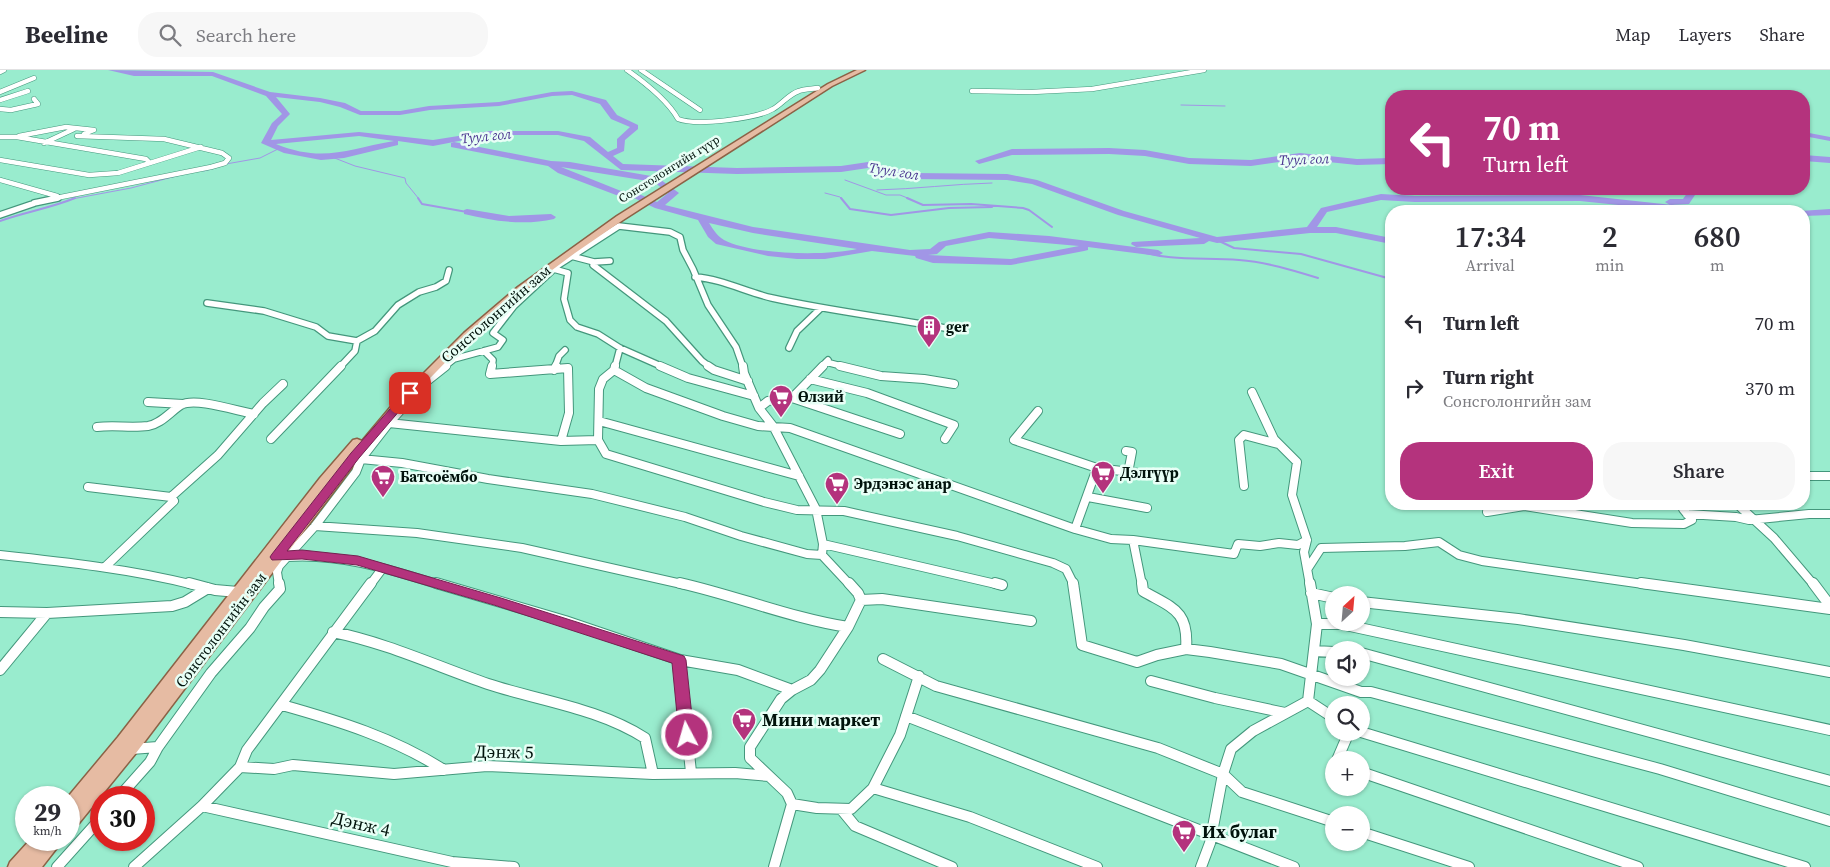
<!DOCTYPE html>
<meta charset="utf-8">
<style>
body{margin:0;font-family:"Source Serif 4",serif;background:#f7f7f7;color:#2b2b33;height:100vh;display:flex;flex-direction:column;font-size:19px;white-space:nowrap}
*{box-sizing:border-box;margin:0}
p{font-size:16px;color:#7c7c81}
.icon{flex:none;width:28px;height:28px;fill:none;stroke:currentColor;stroke-width:2;stroke-linecap:round;stroke-linejoin:round}
.map{position:relative;flex:1;overflow:hidden}
.drawer{position:absolute;left:1385px;top:135px;width:425px;height:305px;display:flex;flex-direction:column;background:#fff;border-radius:20px;box-shadow:0 1px 4px #0004}
.drawer>*{flex:none}
.top-card{position:absolute;left:1385px;top:20px;width:425px;height:105px;border-radius:20px;box-shadow:0 1px 4px #0004;background:#b4337d;color:#fff;overflow:hidden}
.needle{width:32px;rotate:26deg}
.controls{position:absolute;left:1325px;top:516px;display:grid;gap:10px}
.controls a{display:grid;place-items:center;width:45px;height:45px;border-radius:50%;background:#fff;box-shadow:0 1px 4px #0004;font-size:25px}
.speed{position:absolute;left:15px;top:716px;display:flex;gap:10px;font-size:25px;font-weight:700;text-align:center}
.speed>*{display:grid;place-content:center;width:65px;height:65px;border-radius:50%;background:#fff;box-shadow:0 1px 4px #0004;line-height:1}
.speed small{font-size:12px;font-weight:400}
.speed .limit{border:8px solid #d22;background:#fff;color:#111}
.pin{position:absolute;display:grid;place-items:center;width:42px;height:42px;color:#fff;margin:-21px;border-radius:10px;box-shadow:0 2px 8px #0006}
.me{position:absolute;width:55px;margin:-28px;rotate:354deg;stroke-linejoin:round;filter:drop-shadow(0 0 4px #0008)}
.turn{display:flex;align-items:center;gap:18px;height:105px;padding:0 15px;font-size:22px}
.turn .icon{width:65px;height:65px;stroke-width:2.5}
.turn b{display:block;font-size:35px;line-height:42px}
.eta{display:flex;justify-content:space-evenly;align-items:center;height:85px;text-align:center}
.eta b{font-size:30px;font-weight:600;line-height:35px}
.button{display:flex;gap:10px;margin-top:auto;padding:10px 15px}
.button a{flex:1;height:58px;border-radius:20px;background:#b4337d;color:#fff;font-size:20px;font-weight:600;line-height:58px;text-align:center}
.button a+a{background:#f7f7f7;color:#2b2b33}
ul{padding:0;list-style:none}
li{display:flex;align-items:center;gap:15px;height:65px;padding:0 15px}
li div{flex:1}
li b{display:block;font-size:19px}
li em{font-style:normal}
header{display:flex;align-items:center;gap:30px;box-sizing:border-box;height:70px;padding:0 25px;background:#fff;border-bottom:1px solid #e1e1e2}
header strong{font-size:24px}
nav{display:flex;gap:28px;margin-inline-start:auto;font-size:18px}
.search{width:350px;height:45px;background:#f7f7f7;display:flex;align-items:center;gap:12px;box-sizing:border-box;padding:0 18px;border-radius:20px;color:#7c7c81;font-size:19px}
.map>svg:first-child{display:block}
.lines{fill:none;stroke-linecap:round;stroke-linejoin:round}
.stream-far1{stroke:#a196e6;stroke-width:1}
.stream{stroke:#a196e6;stroke-width:2}
.river{fill:#a196e6;fill-rule:evenodd}
.minor-far3-casing{stroke:#44977c;stroke-width:5.5}
.minor-far2-casing{stroke:#44977c;stroke-width:8}
.minor-far1-casing{stroke:#44977c;stroke-width:10}
.minor-casing{stroke:#44977c;stroke-width:12}
.primary-casing{stroke:#8b6246;stroke-width:3}
.minor-far3{stroke:#fff;stroke-width:4.5}
.minor-far2{stroke:#fff;stroke-width:5.5}
.minor-far1{stroke:#fff;stroke-width:8}
.minor{stroke:#fff;stroke-width:10}
.primary{fill:#e6bba3;fill-rule:evenodd}
.route{fill:#b4337d;stroke:#752151}
.labels{text-anchor:middle;stroke-width:5;stroke-linejoin:round;paint-order:stroke}
.far-street-label{font-size:12px;fill:#00120b;stroke:#e8fff6}
.far-water-label{font-size:14px;font-style:italic;fill:#49338f;stroke:#e8fff6}
.street-label{font-size:15px;fill:#00120b;stroke:#e8fff6}
.poi-label{font-size:15px;font-weight:bold;fill:#00120b;stroke:#e8fff6;text-anchor:start}
.near-poi-label{font-size:18px;font-weight:bold;fill:#00120b;stroke:#e8fff6;text-anchor:start}
.near-street-label{font-size:18px;fill:#00120b;stroke:#e8fff6}
</style>
<header>
<strong>Beeline</strong>
<div class="search"><svg class="icon" aria-label="search" viewBox="0 0 24 24"><circle cx="10" cy="10" r="6"/><path d="M15 15l6 6"/></svg>Search here</div>
<nav><a>Map</a><a>Layers</a><a>Share</a></nav>
</header>
<div class="map">
<svg width="1830" height="797" viewBox="0 0 1830 797">
<rect width="100%" height="100%" fill="#99ecce"/>
<g class="lines">
<path class="stream-far1" d="M1181 35 1225 36
M332 87 355 96 405 108 406 113 419 129
M226 94 260 88 278 79
M204 101 218 97
M845 110 886 125H900L910 129
M877 120C916 119 953 114 992 113
M825 123 840 127 842 129
M72 129 131 118 184 104"/>
<path class="stream" d="M418 128 422 134 467 142
M841 128 850 139 891 145 949 138 992 137
M907 128 923 135 971 134 1023 138 1029 140 1052 157
M0 151C25 142 51 138 75 128
M1217 170 1234 178 1301 184 1391 209
M1136 180C1170 192 1204 187 1239 190 1266 192 1292 200 1318 208"/>
<path class="river" d="M108 0 213 2 270 22 320 28 345 33 361 41H400L429 36 499 32 552 22 572 21 606 30 617 45 638 55V59L625 70 624 81 613 86 623 94 737 98 841 96 868 92 913 103 1007 104 1037 110 1124 141 1217 167 1307 157 1321 138 1381 124 1415 126 1580 125 1700 138 1705 141H1676L1580 131 1415 132 1381 130 1327 142 1317 157H1336L1391 168V174L1336 163H1310L1217 173 1209 171 1204 174 1136 177 1131 174 1132 172 1200 168 1118 145 1032 114 1007 110 913 109 868 98 841 102 737 104 621 100 584 71 558 65H490L433 76 398 71V75L344 88 321 90 284 83 261 73 272 53 282 44 266 26 212 6H134ZM572 25 600 34 611 49 630 57 617 69V78L608 82 590 67 558 61H490L433 70 359 62 271 70 278 56 290 44 276 27 320 32 340 37 360 45H400L430 40 499 36 552 26ZM359 66 394 71C347 79 323 93 276 74Z
M1804 62 1830 67V71L1804 66Z
M454 72 551 91 570 92 657 107 679 123 665 135 753 157 910 180 930 179 939 172 989 162 1049 166 1158 180 1163 183 1158 186 1088 177V180L1084 181 1011 195 933 193 916 188 915 186 872 181 825 189H797L768 186 716 174 708 167 698 150 655 138 634 128 616 125 558 103 548 96 451 77V73ZM561 97 654 112 668 123 657 132 639 124 621 121ZM709 153 753 163 857 179C826 186 752 185 724 170 717 166 713 159 709 153ZM989 168 1079 176 1011 189 928 185 937 184 946 176Z
M1109 78 1145 80 1189 88 1251 90 1300 83 1357 89 1391 88V94L1357 95 1300 89 1251 96 1189 94 1145 86 1109 84 1012 85 979 94 975 91 1012 79Z
M1804 85 1830 87V93L1804 91Z
M1690 119H1699L1689 134 1670 135 1665 132 1670 129H1683Z
M467 139 509 146 551 144 556 147 554 149C524 156 493 151 464 144V140Z
M1830 139V145L1804 146V141H1800Z"/>
<defs>
<path id="minor-far3" d="M627 0C644 12 668 31 678 49 696 56 756 49 773 39 782 34 789 24 799 21 804 19 812 19 818 18
M641 0 700 40
M0 2 4 0
M972 21 1032 22 1092 19 1204 0
M0 22 34 8
M0 30 28 21
M0 39 11 40 38 34 34 29
M19 66 66 57 94 60 84 64
M0 67H17L146 89 149 92
M44 73 74 59
M0 90 89 105 118 103 201 77
M0 110 57 126
M51 129 211 97 225 93 229 88 222 83 164 69 77 66"/>
<path id="minor-far2" d="M34 133 58 128
M0 145 38 132
M571 186 594 192 593 195 666 251 702 291 710 297
M594 192 610 191
M550 198 568 203 564 229 570 250 577 257 598 264 620 278 663 297
M695 207C722 209 746 222 772 228 831 241 891 248 950 259
M207 233 264 241 316 257 328 266 357 271 375 261 398 235 419 222 436 217 446 211 449 200
M789 278 797 261 821 238
M484 281 493 290 492 297
M826 292 845 297
M340 297 355 281 357 271
M444 297 454 289 498 277 503 270 493 263 514 236 557 196 619 156 670 162 680 167 683 180 693 199 708 235 736 277 743 297
M555 297 559 286 565 280
M615 297 620 278
M821 297 828 290"/>
<path id="minor-far1" d="M492 296 490 304 568 298 569 343 561 371
M615 296 614 300 603 309 599 319 598 370 606 384 764 432 797 440 844 441 957 466 1053 493 1066 499 1074 515
M660 296 688 308 754 326
M708 296 714 300 748 311
M743 296 744 303 759 338 773 356 816 439 823 474 822 485 850 515
M840 296 881 306 924 309 954 314
M554 300 556 296
M614 300 646 318 723 346 758 356 790 358 1075 459 1111 469 1133 470 1142 515
M810 309 867 323 954 355 945 369
M1252 322 1274 369 1297 392 1292 425 1307 470 1304 482 1310 515
M792 328 900 364
M148 332 183 334
M759 338 768 331 792 328 823 296
M1038 341 1014 370 1097 398 1075 459
M599 351 799 406
M389 353 561 371 598 370
M97 357C114 355 131 358 148 356 161 354 170 342 181 335 195 327 237 341 254 344
M271 369 341 296
M1126 381 1132 382 1128 403
M361 389 402 393 488 409 592 424 685 447 741 466 807 484 822 485
M1097 398 1171 407
M1804 406H1830
M1244 416 1239 370 1244 365 1278 374
M88 417 171 427
M1088 427 1147 438
M1737 434 1774 468 1814 515
M1487 442 1524 436 1632 453 1684 454 1692 450 1683 439 1684 434
M1687 444 1736 447 1749 450 1809 444H1830
M315 456 417 463 522 478 686 515
M1133 470 1234 484 1238 474 1260 476 1279 473 1298 475 1307 470
M823 474 1000 515
M0 485C65 492 130 499 194 515
M286 487C340 483 389 499 440 515
M105 497 174 431 171 427 218 385 263 333 283 314
M1308 498 1321 478 1405 476 1439 472 1459 485 1482 491 1650 515
M279 515 277 502 279 496 315 456 356 402 361 389 389 353 427 311 446 296
M370 515 382 499"/>
<path id="minor" d="M189 513 215 520 238 522
M436 513 565 551 680 590 738 600 792 620
M680 513C737 526 791 548 848 557
M995 513 1002 515
M1073 513 1082 575 1137 592 1157 585 1186 579 1210 582 1281 594 1361 622H1371L1660 699 1830 751
M1142 513 1143 521C1172 538 1189 540 1186 579
M1641 513 1830 539
M1813 513 1828 533
M1311 523 1334 528
M861 530 882 529 1031 551
M1361 532 1518 549 1684 575 1830 602
M0 542 47 543 172 536 185 532 208 518
M1317 554H1341L1830 660
M333 562C387 573 436 596 488 614 540 631 598 638 645 668L653 704
M1314 581 1334 582
M1361 583 1830 711
M883 589 936 616 1158 678 1223 704 1242 722 1334 752
M679 590 691 702
M0 600 47 543
M1151 611 1215 628 1285 643
M1308 631 1334 648
M282 635C339 651 394 668 444 700
M906 646 1294 797
M1361 662 1805 797
M131 679 158 677
M1337 690 1349 662
M240 697 274 699 293 695 394 704 487 696 653 704 735 703 769 706
M1361 702 1638 797
M873 718 970 747 1097 797
M118 728 150 692 158 677 211 603 250 558 264 537 280 519 279 513
M792 734 817 738 851 739 873 718 900 665 919 606
M202 736 452 792 514 797
M841 739 855 756 952 797
M1361 762 1469 797
M57 797 101 748
M134 797 202 736 240 697 247 680 371 513
M774 797 792 734 787 723 750 688V677L781 629 792 620 811 610 820 600 848 557 861 530 858 523 849 513
M1201 797 1210 773 1223 704 1231 679 1253 661 1308 631 1317 554 1310 513"/>
<path id="primary" d="M857 0H865L832 16 623 150 575 183 524 221 470 267 402 337 359 388 136 683 75 758 69 760V728H67L118 667 320 408 353 370 357 369 362 371 394 333 464 263 518 217 617 146 828 14Z
M30 770H63L42 797H8L10 792Z"/>
</defs>
<use href="#minor-far3" class="minor-far3-casing"/>
<use href="#minor-far2" class="minor-far2-casing"/>
<use href="#minor-far1" class="minor-far1-casing"/>
<use href="#minor" class="minor-casing"/>
<use href="#primary" class="primary-casing"/>
<use href="#minor-far3" class="minor-far3"/>
<use href="#minor-far2" class="minor-far2"/>
<use href="#minor-far1" class="minor-far1"/>
<use href="#minor" class="minor"/>
<use href="#primary" class="primary"/>
</g>
<path class="route" d="M410 320 415 323 413 325 359 388 287 481 302 480 358 486 501 528 684 586 686 590 694 665 692 669 687 671 681 669 679 665 672 593 494 535 357 495 302 489 272 490 270 487 272 484 351 383 406 321Z"/>
<defs>
<symbol id="building-pin" viewBox="-11 -11 22 30"><path d="M0 17L-7.5 6A9.5 9.5 0 1 1 7.5 6Z" fill="#b4337d" stroke="#e8fff6"/><path d="M-4-6H4V6H1V3H-1V6H-4ZM-2.5-4.3h1.7v1.8h-1.7ZM.8-4.3h1.7v1.8H.8ZM-2.5-1h1.7V.8h-1.7ZM.8-1h1.7V.8H.8Z" fill="#fff"/></symbol>
<symbol id="supermarket-pin" viewBox="-11 -11 22 30"><path d="M0 17L-7.5 6A9.5 9.5 0 1 1 7.5 6Z" fill="#b4337d" stroke="#e8fff6"/><path d="M-6-5.5h2.5l.6 2H6L4.5 2H-2.5L-4.4-4H-6ZM-1.5 3.2a1.3 1.3 0 1 0 .1 0ZM3 3.2a1.3 1.3 0 1 0 .1 0Z" fill="#fff"/></symbol>
</defs>
<g fill-rule="evenodd">
<use href="#building-pin" x="915" y="243" width="28" height="38"/>
<use href="#supermarket-pin" x="767" y="313" width="28" height="38"/>
<use href="#supermarket-pin" x="1089" y="389" width="28" height="38"/>
<use href="#supermarket-pin" x="369" y="393" width="28" height="38"/>
<use href="#supermarket-pin" x="823" y="400" width="28" height="38"/>
<use href="#supermarket-pin" x="730" y="636" width="28" height="38"/>
<use href="#supermarket-pin" x="1170" y="748" width="28" height="38"/>
</g>
<g class="labels">
<g class="far-street-label">
<text transform="translate(669 99) rotate(-32)" y="4">Сонсголонгийн гүүр</text>
</g>
<g class="far-water-label">
<text transform="translate(486 66) rotate(-6)" y="5">Туул гол</text>
<text transform="translate(1304 89) rotate(-2)" y="5">Туул гол</text>
<text transform="translate(894 101) rotate(9)" y="5">Туул гол</text>
</g>
<g class="street-label">
<text transform="translate(496 244) rotate(-41)" y="5">Сонсголонгийн зам</text>
<text transform="translate(221 560) rotate(-53)" y="5">Сонсголонгийн зам</text>
</g>
<g class="poi-label">
<text x="946" y="262">ger</text>
<text x="798" y="332">Өлзий</text>
<text x="1120" y="408">Дэлгүүр</text>
<text x="400" y="412">Батсоёмбо</text>
<text x="854" y="419">Эрдэнэс анар</text>
</g>
<g class="near-poi-label">
<text x="762" y="656">Мини маркет</text>
<text x="1202" y="768">Их булаг</text>
</g>
<g class="near-street-label">
<text transform="translate(504 682) rotate(1)" y="6">Дэнж 5</text>
<text transform="translate(361 754) rotate(13)" y="6">Дэнж 4</text>
</g>
</g>
</svg>
<div class="controls">
<a><svg class="needle" viewBox="-14 -14 28 28"><path d="M0-13l5 13h-10z" fill="#e53935"/><path d="M0 13l5-13h-10z" fill="#7c7c81"/></svg></a>
<a><svg class="icon" aria-label="sound" viewBox="0 0 24 24"><path d="M4 9h4l5-4v14l-5-4H4zM17 9q2 3 0 6"/></svg></a>
<a><svg class="icon" aria-label="search" viewBox="0 0 24 24"><circle cx="10" cy="10" r="6"/><path d="M15 15l6 6"/></svg></a>
<a>+</a>
<a>−</a>
</div>
<div class="speed"><div>29<small>km/h</small></div><div class="limit">30</div></div>
<div class="pin" style="left:410px;top:323px;background:#d93025"><svg class="icon" aria-label="arrive" viewBox="0 0 24 24"><path d="M6 21V4h12l-3 4 3 4H6"/></svg></div>
<svg class="me" style="left:687px;top:665px" viewBox="-20 -20 40 40"><circle r="17" fill="#b4337d" stroke="#fff" stroke-width="3"/><path d="M0-11L8 9 0 5-8 9z" fill="#fff"/></svg>
<div class="top-card">
<div class="turn"><svg class="icon" aria-label="left" viewBox="0 0 24 24"><path d="M17 20v-9H6M10 6l-5 5 5 5"/></svg><div><b>70 m</b>Turn left</div></div>
</div>
<section class="drawer">
<div class="eta">
<div><b>17:34</b><p>Arrival</p></div>
<div><b>2</b><p>min</p></div>
<div><b>680</b><p>m</p></div>
</div>
<ul>
<li><svg class="icon" aria-label="left" viewBox="0 0 24 24"><path d="M17 20v-9H6M10 6l-5 5 5 5"/></svg><div><b>Turn left</b></div><em>70 m</em></li>
<li><svg class="icon" aria-label="right" viewBox="0 0 24 24"><path d="M7 20v-9h11M14 6l5 5-5 5"/></svg><div><b>Turn right</b><p>Сонсголонгийн зам</p></div><em>370 m</em></li>
</ul>
<div class="button"><a>Exit</a><a>Share</a></div>
</section>
</div>
